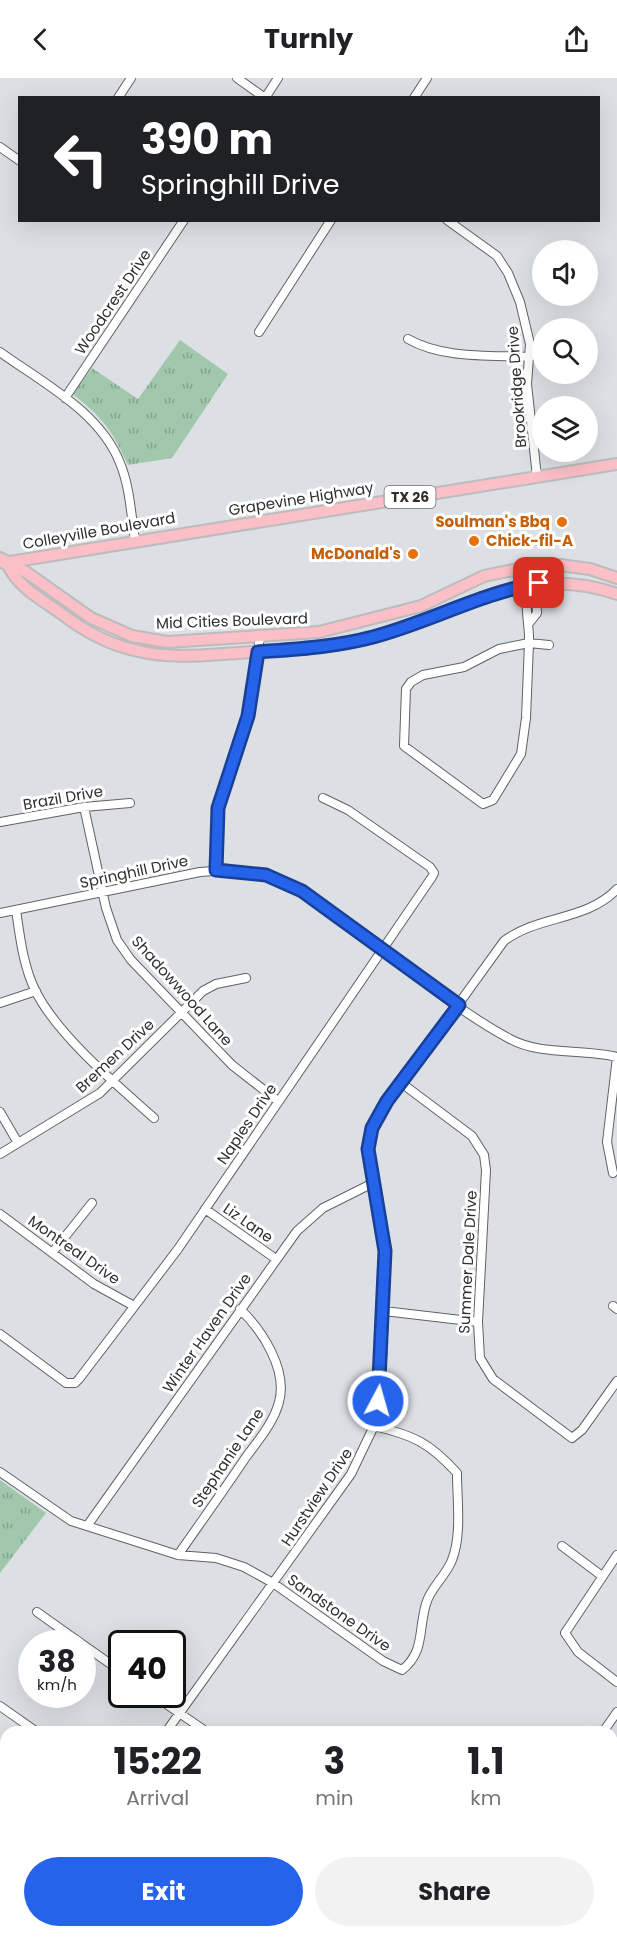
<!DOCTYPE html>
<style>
body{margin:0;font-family:Poppins,sans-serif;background:#f2f2f2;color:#202124;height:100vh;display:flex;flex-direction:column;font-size:22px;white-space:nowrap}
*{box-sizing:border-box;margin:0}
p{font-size:20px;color:#757577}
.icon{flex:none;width:33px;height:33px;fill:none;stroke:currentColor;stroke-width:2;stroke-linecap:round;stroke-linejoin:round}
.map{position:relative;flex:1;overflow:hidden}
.panel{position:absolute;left:0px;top:1648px;width:618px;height:212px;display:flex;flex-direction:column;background:#fff;border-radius:18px 18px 0 0;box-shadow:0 6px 24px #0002}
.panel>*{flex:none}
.top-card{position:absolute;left:18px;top:18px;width:582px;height:126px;border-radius:0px;box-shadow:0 6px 24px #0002;background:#202124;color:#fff;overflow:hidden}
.fabs{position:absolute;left:532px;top:162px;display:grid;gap:12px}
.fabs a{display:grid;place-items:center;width:66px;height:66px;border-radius:50%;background:#fff;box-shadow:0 6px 24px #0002;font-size:30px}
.speed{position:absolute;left:18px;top:1552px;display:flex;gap:12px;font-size:30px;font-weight:700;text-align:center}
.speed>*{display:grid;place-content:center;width:78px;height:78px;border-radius:50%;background:#fff;box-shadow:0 6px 24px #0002;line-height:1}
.speed small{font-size:15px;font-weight:400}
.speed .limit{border:3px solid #111;border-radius:9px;background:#fff;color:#111}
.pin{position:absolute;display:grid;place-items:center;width:51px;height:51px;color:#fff;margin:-26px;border-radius:12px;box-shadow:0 3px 9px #0006}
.me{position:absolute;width:66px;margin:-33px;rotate:6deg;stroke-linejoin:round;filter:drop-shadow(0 0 4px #0008)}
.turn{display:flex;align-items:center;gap:21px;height:126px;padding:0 24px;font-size:27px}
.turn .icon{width:78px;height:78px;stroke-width:2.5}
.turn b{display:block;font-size:42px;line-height:51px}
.eta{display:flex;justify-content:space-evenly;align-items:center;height:102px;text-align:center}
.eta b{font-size:36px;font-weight:700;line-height:42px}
.primary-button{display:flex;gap:12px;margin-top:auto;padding:12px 24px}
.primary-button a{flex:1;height:69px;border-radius:36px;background:#2563eb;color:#fff;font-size:24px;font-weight:700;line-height:69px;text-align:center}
.primary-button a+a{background:#f2f2f2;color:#202124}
header{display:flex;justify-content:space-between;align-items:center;height:78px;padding:0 24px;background:#fff;font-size:27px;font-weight:700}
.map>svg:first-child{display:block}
.grass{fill:url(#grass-tufts)}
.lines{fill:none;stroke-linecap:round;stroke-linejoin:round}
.minor-casing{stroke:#5f6366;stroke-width:10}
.major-casing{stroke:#bcbcbd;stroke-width:14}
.minor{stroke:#fff;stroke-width:8}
.major{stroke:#fbbfc7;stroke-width:10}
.route-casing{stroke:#184099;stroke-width:15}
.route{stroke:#2563eb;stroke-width:10}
.food-dot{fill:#e8710a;stroke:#fff;stroke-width:2}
.labels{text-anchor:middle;stroke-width:6;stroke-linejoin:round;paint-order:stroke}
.shield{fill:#fff;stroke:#6c6d6e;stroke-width:1.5}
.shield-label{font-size:14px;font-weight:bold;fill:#2d2f30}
.street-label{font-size:15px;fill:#2d2f30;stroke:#fff}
.food-label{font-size:15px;font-weight:bold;fill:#c56008;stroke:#fff;text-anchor:end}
</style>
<header><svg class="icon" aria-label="back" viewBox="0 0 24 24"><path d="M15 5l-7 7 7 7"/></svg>Turnly<svg class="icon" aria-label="share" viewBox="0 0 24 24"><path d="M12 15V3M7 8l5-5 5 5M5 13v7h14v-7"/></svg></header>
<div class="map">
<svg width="617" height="1859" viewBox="0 0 617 1859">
<defs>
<pattern id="grass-tufts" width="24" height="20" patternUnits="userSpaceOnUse" patternTransform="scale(1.5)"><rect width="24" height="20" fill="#a1c8ac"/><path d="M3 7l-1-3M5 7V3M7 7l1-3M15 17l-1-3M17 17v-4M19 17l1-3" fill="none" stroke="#84a38c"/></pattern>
</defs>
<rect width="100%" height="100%" fill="#dce0e4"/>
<path class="grass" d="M180 262 228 296 172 380 128 387C111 350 104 342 73 316L92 290 138 321Z
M0 1402 46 1435 0 1495Z"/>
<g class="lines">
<defs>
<path id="minor" d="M237 0 265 20
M118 20 131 0
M265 20 278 0
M414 20 427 0
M0 69 20 83
M447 142 497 178 508 195 520 224 530 266 527 306 537 399
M259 254 331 142
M408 261C443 281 490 277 530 279
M0 274C43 305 100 334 120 385 130 409 131 437 135 462
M65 320 184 142
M531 506C522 525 530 544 529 565L549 567
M530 544 537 535 536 517 531 506
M529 565 526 640 521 676 493 722 483 726 404 668 406 611 411 604 423 597 464 589 499 571Z
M84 729 106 830 117 862 131 882 232 987 278 1023
M0 744 84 729 130 725
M216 792 218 730 248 637 260 559
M16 832C20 859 23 887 35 912 57 957 117 1007 154 1040
M0 835 200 794C222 792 246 791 268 798 302 808 329 832 357 852 406 889 456 932 510 961 541 978 582 970 617 979
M0 925 36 913
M400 1004 472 1058 484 1077 486 1092 478 1244 480 1280 493 1301 572 1360 582 1352 617 1303
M0 1034 18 1065
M0 1076 100 1015 203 913 216 906 246 900
M613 1095 607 1064 617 979
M205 1131 276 1181
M0 1136 94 1206 134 1228
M52 1175 92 1125
M613 1228 617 1231
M384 1233 478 1244
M0 1256 66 1305H75L79 1301 178 1171 432 799 434 795 430 789 348 732 323 720
M0 1394 71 1443 178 1477 216 1480 244 1489 273 1505 383 1583 402 1592C425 1574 418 1552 426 1526 430 1510 446 1498 452 1482 462 1457 457 1422 457 1395 430 1365 413 1357 374 1348
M87 1448 297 1153 323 1130 375 1104
M562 1468 602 1498
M178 1477C201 1444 224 1412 246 1379 258 1363 274 1344 279 1324 288 1292 262 1252 240 1231
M617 1477 565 1555 578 1574 617 1604
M37 1534 82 1566
M82 1566 122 1594
M153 1617 207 1654
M0 1628 37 1654
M166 1654 351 1396 374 1348 382 1283 385 1210 382 1148 368 1071 377 1039 504 863C538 837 587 843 617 811
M603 1654 617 1634
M612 1803 617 1796
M0 1812 6 1803
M612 1817 617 1821
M316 1854 324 1859
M494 1854 501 1859
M92 1859 95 1854
M212 1859 216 1854
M337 1859 342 1854"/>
<path id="major" d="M0 480 26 494 91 540 132 558 167 564 319 554 421 528 484 498 528 489 560 487 590 491 617 500
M4 485 617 386
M7 485C16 508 41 521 62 536 85 554 110 567 138 573 171 581 205 577 238 575 283 572 329 571 373 559 460 536 522 483 617 516"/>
</defs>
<use href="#minor" class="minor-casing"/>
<use href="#major" class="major-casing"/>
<use href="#minor" class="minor"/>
<use href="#major" class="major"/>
</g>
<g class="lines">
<defs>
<path id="route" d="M378 1323 385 1173 368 1071 372 1050 387 1023 459 927 302 813 266 797 216 792 218 730 248 638 258 574C297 571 335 569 373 559 430 544 481 515 539 505"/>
</defs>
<use href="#route" class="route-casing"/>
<use href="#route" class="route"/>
</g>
<g class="food-dot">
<circle cx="562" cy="444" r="6"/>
<circle cx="474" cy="463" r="6"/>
<circle cx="413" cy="476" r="6"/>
</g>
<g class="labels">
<rect class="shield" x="384.5" y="408" width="51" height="22" rx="4.5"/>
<g class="shield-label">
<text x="410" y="424">TX 26</text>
</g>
<g class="street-label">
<text transform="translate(113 224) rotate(-56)" y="5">Woodcrest Drive</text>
<text transform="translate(517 309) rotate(-94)" y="5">Brookridge Drive</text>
<text transform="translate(301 421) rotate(-9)" y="5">Grapevine Highway</text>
<text transform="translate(99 453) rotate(-10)" y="5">Colleyville Boulevard</text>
<text transform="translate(232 543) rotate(-2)" y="5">Mid Cities Boulevard</text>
<text transform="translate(63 720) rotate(-10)" y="5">Brazil Drive</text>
<text transform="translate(134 794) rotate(-12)" y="5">Springhill Drive</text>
<text transform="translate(182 913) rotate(48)" y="5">Shadowwood Lane</text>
<text transform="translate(115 978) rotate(-43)" y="5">Bremen Drive</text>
<text transform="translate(247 1046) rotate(-56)" y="5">Naples Drive</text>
<text transform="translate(248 1145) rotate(35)" y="5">Liz Lane</text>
<text transform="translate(74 1172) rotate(35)" y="5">Montreal Drive</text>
<text transform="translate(468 1184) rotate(-87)" y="5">Summer Dale Drive</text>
<text transform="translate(207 1255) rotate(-55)" y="5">Winter Haven Drive</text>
<text transform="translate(228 1380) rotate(-56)" y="5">Stephanie Lane</text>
<text transform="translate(317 1419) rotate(-56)" y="5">Hurstview Drive</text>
<text transform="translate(339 1535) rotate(35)" y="5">Sandstone Drive</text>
</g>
<g class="food-label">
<text x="550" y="449">Soulman's Bbq</text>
<text x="486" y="468" text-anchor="start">Chick-fil-A</text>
<text x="401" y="481">McDonald's</text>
</g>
</g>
</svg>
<div class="fabs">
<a><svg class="icon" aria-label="sound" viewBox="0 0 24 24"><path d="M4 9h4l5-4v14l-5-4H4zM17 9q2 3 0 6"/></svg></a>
<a><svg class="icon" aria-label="search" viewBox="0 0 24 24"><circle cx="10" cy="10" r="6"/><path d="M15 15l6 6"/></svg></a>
<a><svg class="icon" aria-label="layers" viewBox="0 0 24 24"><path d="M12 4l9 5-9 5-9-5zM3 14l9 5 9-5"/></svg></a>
</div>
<div class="speed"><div>38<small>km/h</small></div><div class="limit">40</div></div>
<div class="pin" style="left:539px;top:505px;background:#d93025"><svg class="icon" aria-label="arrive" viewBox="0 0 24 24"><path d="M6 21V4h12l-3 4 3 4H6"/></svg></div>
<svg class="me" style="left:378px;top:1323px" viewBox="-20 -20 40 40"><circle r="17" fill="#2563eb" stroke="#fff" stroke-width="3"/><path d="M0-11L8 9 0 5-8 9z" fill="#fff"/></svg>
<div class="top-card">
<div class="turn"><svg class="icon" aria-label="left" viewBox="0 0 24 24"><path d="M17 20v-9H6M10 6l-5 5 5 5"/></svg><div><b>390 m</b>Springhill Drive</div></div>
</div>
<section class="panel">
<div class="eta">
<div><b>15:22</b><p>Arrival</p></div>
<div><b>3</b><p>min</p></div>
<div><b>1.1</b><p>km</p></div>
</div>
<div class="primary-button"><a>Exit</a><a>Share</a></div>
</section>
</div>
